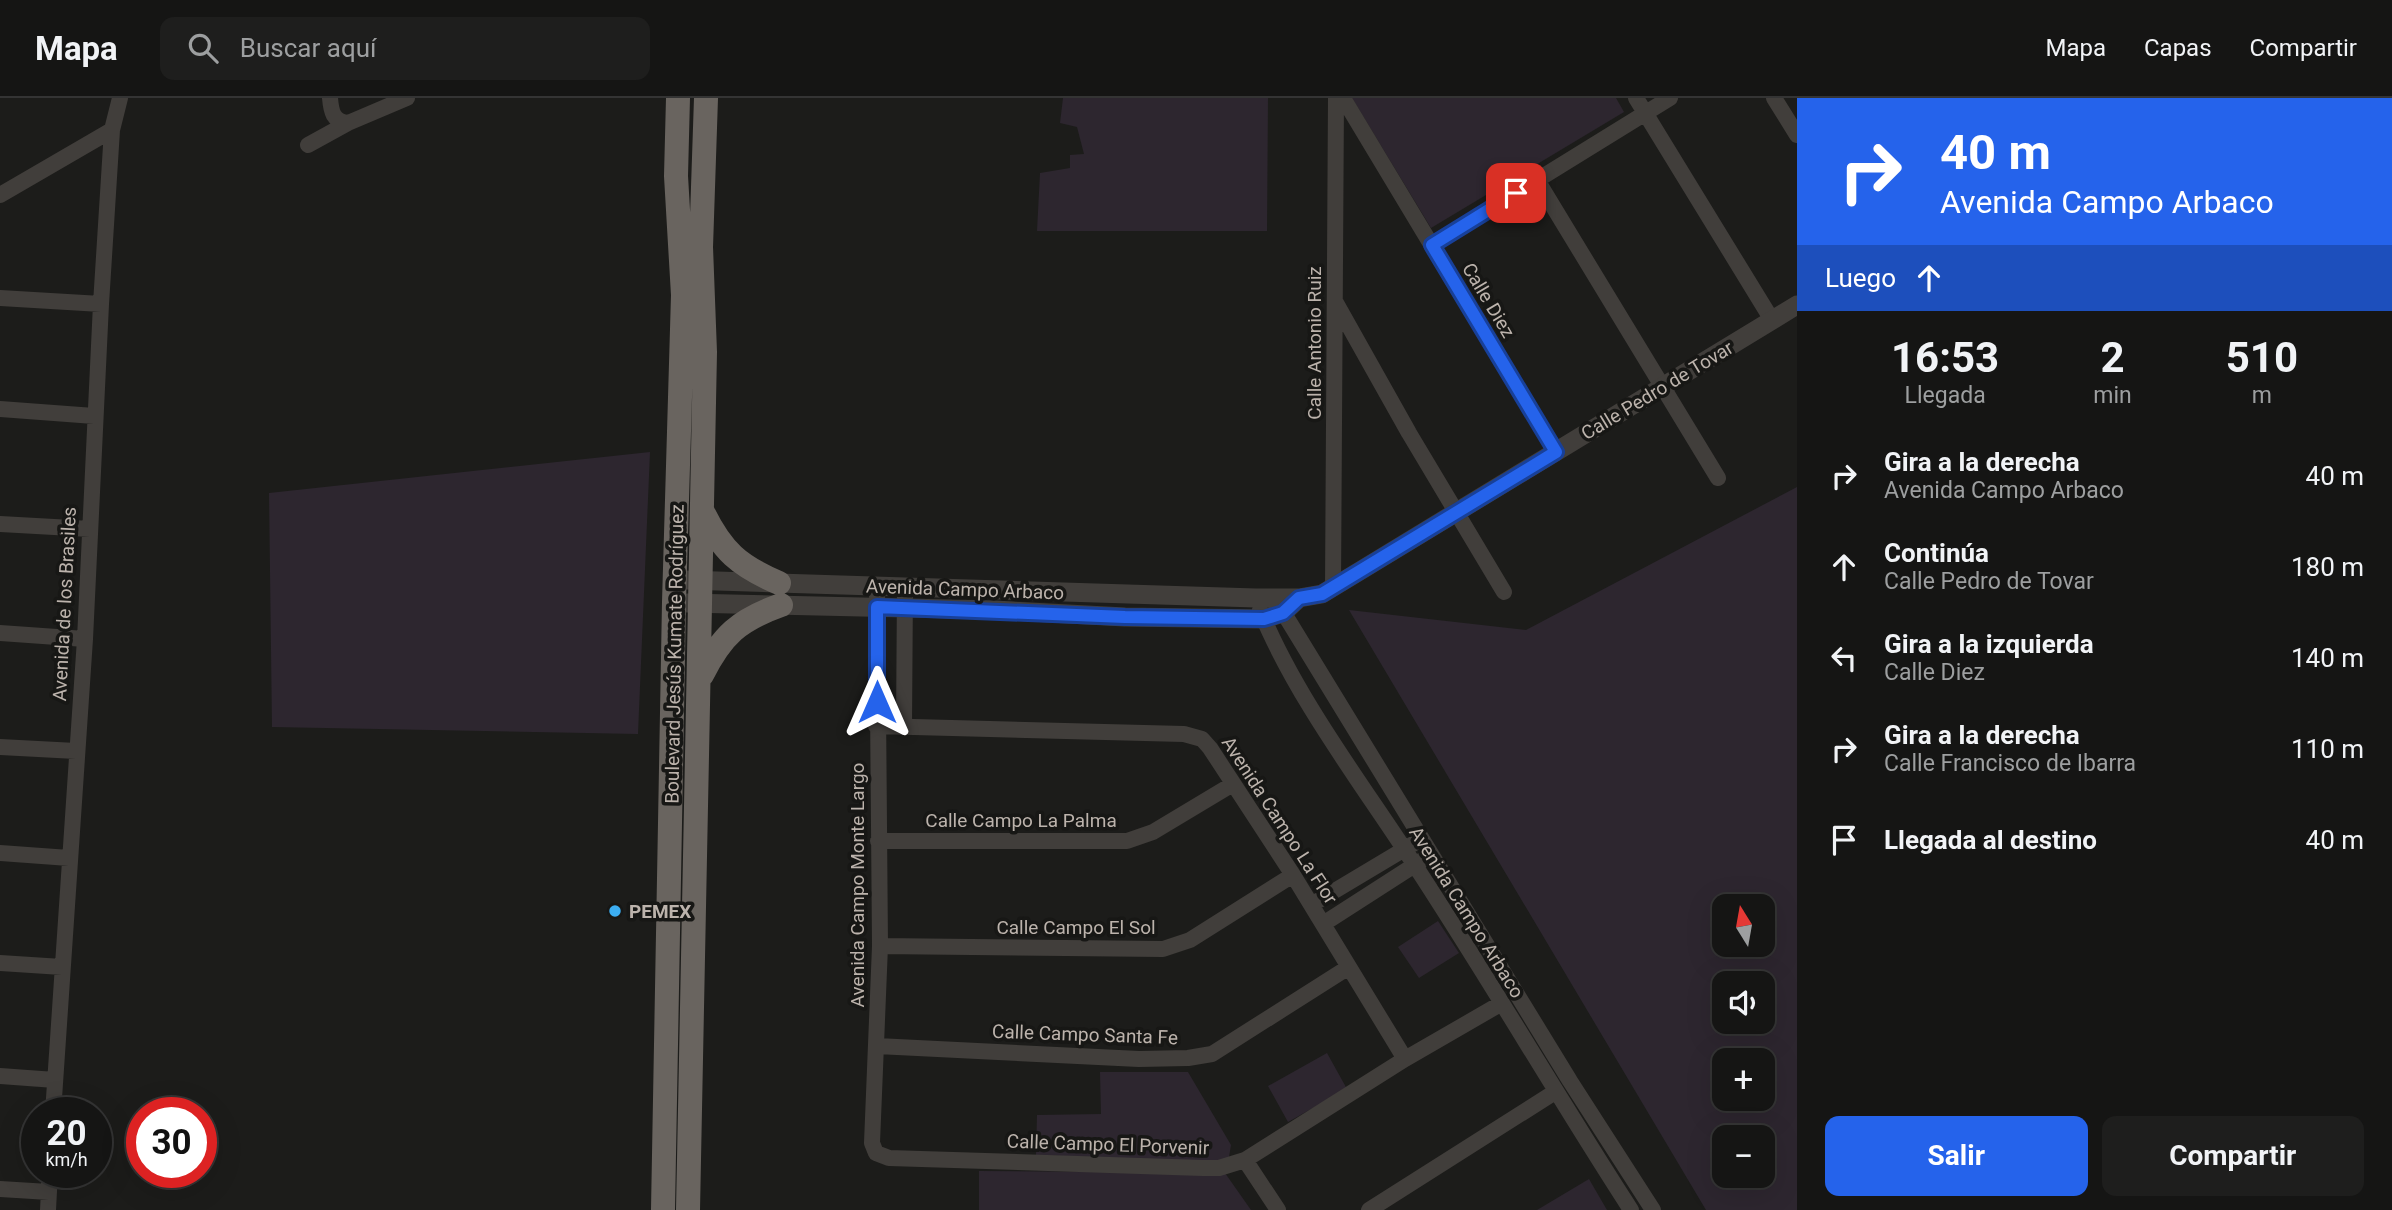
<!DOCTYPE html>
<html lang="es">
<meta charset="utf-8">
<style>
body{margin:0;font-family:Roboto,sans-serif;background:#1e1e1d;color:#f1f3f6;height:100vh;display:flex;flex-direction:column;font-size:26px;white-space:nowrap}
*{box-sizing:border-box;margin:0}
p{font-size:23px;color:#9d9fa0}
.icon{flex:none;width:38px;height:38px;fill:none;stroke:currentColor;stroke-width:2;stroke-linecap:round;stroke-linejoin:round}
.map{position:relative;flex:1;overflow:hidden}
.panel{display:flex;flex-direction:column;background:#151514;width:595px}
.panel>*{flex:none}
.guide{background:#2563eb;color:#fff;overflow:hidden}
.needle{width:46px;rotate:349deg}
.fabs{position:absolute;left:1712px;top:796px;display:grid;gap:14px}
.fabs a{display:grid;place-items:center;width:63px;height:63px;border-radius:14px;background:#151514;box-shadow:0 7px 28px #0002,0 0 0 2px #343434;font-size:35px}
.speed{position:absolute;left:21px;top:999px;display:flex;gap:14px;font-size:35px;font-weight:700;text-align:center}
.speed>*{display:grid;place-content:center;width:91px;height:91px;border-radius:50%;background:#151514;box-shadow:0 7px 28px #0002,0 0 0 2px #343434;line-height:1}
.speed small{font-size:18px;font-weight:400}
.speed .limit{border:10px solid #d22;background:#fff;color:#111}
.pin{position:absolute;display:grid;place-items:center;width:60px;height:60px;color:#fff;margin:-30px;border-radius:14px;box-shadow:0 4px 10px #0006}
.me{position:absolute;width:77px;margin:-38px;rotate:0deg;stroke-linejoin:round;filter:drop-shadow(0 0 5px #0008)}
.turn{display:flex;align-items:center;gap:24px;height:147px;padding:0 28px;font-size:32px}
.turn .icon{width:91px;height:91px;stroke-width:2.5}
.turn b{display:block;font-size:49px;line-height:60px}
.then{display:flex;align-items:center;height:66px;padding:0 28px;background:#0003;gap:14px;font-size:26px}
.eta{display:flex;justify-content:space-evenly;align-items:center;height:119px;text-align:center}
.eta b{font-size:42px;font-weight:700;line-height:49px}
.button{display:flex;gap:14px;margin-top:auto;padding:14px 28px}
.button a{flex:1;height:80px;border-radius:14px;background:#2563eb;color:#fff;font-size:28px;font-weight:700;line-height:80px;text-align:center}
.button a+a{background:#1e1e1d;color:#f1f3f6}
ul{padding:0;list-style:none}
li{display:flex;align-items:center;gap:21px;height:91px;padding:0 28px}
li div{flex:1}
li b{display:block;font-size:26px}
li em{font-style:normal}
header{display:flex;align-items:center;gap:42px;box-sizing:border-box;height:98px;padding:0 35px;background:#151514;border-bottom:2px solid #343434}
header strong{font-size:33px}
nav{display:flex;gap:38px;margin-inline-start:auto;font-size:24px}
.search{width:490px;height:63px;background:#1e1e1d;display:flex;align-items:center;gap:18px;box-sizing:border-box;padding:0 24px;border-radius:14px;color:#9d9fa0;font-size:26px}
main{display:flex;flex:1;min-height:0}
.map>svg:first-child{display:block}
.green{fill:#2d262f;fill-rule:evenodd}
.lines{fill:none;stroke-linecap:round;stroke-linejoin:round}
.minor{stroke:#413e3b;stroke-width:16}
.tertiary{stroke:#413e3b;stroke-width:19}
.trunk{stroke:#69645f;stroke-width:24}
.route-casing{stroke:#184099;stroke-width:18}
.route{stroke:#2563eb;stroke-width:12}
.poi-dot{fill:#3caef2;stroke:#171715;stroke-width:2.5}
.labels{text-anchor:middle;stroke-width:7;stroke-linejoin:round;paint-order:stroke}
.street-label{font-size:19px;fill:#bcb3ac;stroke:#171715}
.poi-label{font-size:19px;font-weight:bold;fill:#bcb3ac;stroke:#171715;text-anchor:start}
</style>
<header>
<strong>Mapa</strong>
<div class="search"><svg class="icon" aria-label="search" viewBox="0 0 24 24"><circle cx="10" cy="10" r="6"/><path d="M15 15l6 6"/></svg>Buscar aquí</div>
<nav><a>Mapa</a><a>Capas</a><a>Compartir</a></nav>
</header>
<main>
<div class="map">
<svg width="1797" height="1112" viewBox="0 0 1797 1112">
<rect width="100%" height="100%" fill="#1c1c1a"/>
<path class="green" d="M1063 0H1268L1267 133H1037L1040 75 1070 70V57L1084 56 1077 29 1060 25Z
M1352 0H1616L1624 14 1431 130Z
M650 354 638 636 272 629 269 395Z
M1797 389V1112H1706L1349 512 1526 532ZM1762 808V847H1724V808ZM1724 886H1762V924H1724ZM1762 962V1001H1724V962ZM1724 1040H1762V1078H1724Z
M1438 823 1459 855 1419 880 1398 849Z
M1327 955 1347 991 1288 1024 1268 988Z
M1100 974H1188L1231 1047 1229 1059 1222 1064 1036 1057 1037 1017 1101 1016Z
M979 1073 1225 1075 1251 1112H979Z
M1589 1081 1607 1112H1537Z"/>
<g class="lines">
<path class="minor" d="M330 0C331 13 333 24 348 25L407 0
M1343 0 1556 354
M1636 0 1772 222
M1774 0 1797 37
M308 47 348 25
M1537 82 1718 380
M0 97 112 32
M1432 147 1670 0
M0 200 101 206
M1336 205 1409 335 1504 494
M0 311 94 318
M0 426 90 431
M877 488 880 848 872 1045 876 1055 889 1060 1203 1070H1219L1245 1062 1405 961 1502 905
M1333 490 1336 0
M1277 504 1570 983 1653 1112
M1260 512C1296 600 1362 686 1414 766 1489 880 1557 998 1631 1112
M0 535 85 541
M876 628 1184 636 1202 641 1210 650 1293 777 1405 961
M904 628 905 488
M0 649 76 653
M878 743H1127L1153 734 1233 686
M0 755 69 760
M1311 807 1413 746
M1323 826 1424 761
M880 848 1163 851 1190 842 1293 777
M0 865 62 869
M877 948 1139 961 1188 960 1212 956 1349 869
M0 978 55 982
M53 1015 85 541 101 206 112 32 120 0
M1245 1062 1278 1112
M0 1091 49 1094
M48 1112 50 1074
M1369 1112 1555 994"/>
<path class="tertiary" d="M686 482 1256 500H1299L1322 496 1797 207
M687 505 994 512 1125 519 1264 521 1283 515 1299 500"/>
<path class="trunk" d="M703 414C722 453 739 468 779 485
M702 577C722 537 739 522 781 507
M663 1112 674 504 683 197 676 78 678 0
M688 1112 705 254 701 149 706 0"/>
</g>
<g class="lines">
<defs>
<path id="route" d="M877 604V509L1125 519 1264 521 1283 515 1299 500 1322 496 1556 354 1432 147 1516 95"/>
</defs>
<use href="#route" class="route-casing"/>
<use href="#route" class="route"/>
</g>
<circle class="poi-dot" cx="615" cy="813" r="7"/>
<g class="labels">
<g class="street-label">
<text transform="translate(1489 202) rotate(59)" y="7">Calle Diez</text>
<text transform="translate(1314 245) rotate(-90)" y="7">Calle Antonio Ruiz</text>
<text transform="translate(1657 292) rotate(-31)" y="7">Calle Pedro de Tovar</text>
<text transform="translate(965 491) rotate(2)" y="7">Avenida Campo Arbaco</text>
<text transform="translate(64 506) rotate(-87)" y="7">Avenida de los Brasiles</text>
<text transform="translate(674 556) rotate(-89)" y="7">Boulevard Jesús Kumate Rodríguez</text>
<text x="1021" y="729">Calle Campo La Palma</text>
<text transform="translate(1280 722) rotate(57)" y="7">Avenida Campo La Flor</text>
<text transform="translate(857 787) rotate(-90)" y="7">Avenida Campo Monte Largo</text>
<text transform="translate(1467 814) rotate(58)" y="7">Avenida Campo Arbaco</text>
<text x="1076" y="836">Calle Campo El Sol</text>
<text transform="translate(1085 936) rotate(2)" y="7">Calle Campo Santa Fe</text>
<text transform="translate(1108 1046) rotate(2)" y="7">Calle Campo El Porvenir</text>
</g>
<g class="poi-label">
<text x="629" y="820">PEMEX</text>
</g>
</g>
</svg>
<div class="fabs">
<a><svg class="needle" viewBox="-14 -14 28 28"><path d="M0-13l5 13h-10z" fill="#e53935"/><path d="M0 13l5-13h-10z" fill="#9d9fa0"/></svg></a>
<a><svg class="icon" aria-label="sound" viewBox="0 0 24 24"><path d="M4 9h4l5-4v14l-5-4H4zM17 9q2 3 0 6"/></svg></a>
<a>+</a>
<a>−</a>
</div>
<div class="speed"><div>20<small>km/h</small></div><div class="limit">30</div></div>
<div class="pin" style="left:1516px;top:95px;background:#d93025"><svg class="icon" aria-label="arrive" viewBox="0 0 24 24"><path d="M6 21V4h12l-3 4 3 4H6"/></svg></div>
<svg class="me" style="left:877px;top:604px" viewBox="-20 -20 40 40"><path d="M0-17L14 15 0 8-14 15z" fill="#2563eb" stroke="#fff" stroke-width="4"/></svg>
</div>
<section class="panel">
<div class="guide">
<div class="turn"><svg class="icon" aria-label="right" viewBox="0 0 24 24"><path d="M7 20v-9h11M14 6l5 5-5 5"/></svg><div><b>40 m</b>Avenida Campo Arbaco</div></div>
<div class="then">Luego<svg class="icon" aria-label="ahead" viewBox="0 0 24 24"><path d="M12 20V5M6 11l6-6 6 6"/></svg></div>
</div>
<div class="eta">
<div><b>16:53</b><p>Llegada</p></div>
<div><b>2</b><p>min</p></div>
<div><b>510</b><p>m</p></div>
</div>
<ul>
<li><svg class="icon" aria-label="right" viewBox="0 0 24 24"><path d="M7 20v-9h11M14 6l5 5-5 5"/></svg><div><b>Gira a la derecha</b><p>Avenida Campo Arbaco</p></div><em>40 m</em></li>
<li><svg class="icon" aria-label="ahead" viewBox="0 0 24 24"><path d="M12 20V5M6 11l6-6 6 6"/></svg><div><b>Continúa</b><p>Calle Pedro de Tovar</p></div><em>180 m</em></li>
<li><svg class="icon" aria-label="left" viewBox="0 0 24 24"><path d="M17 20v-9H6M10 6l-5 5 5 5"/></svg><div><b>Gira a la izquierda</b><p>Calle Diez</p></div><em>140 m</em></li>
<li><svg class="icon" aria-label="right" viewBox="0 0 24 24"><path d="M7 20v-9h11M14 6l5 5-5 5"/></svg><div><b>Gira a la derecha</b><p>Calle Francisco de Ibarra</p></div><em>110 m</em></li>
<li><svg class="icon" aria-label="arrive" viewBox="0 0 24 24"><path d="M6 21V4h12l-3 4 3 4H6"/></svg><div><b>Llegada al destino</b></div><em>40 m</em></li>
</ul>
<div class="button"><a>Salir</a><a>Compartir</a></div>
</section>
</main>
